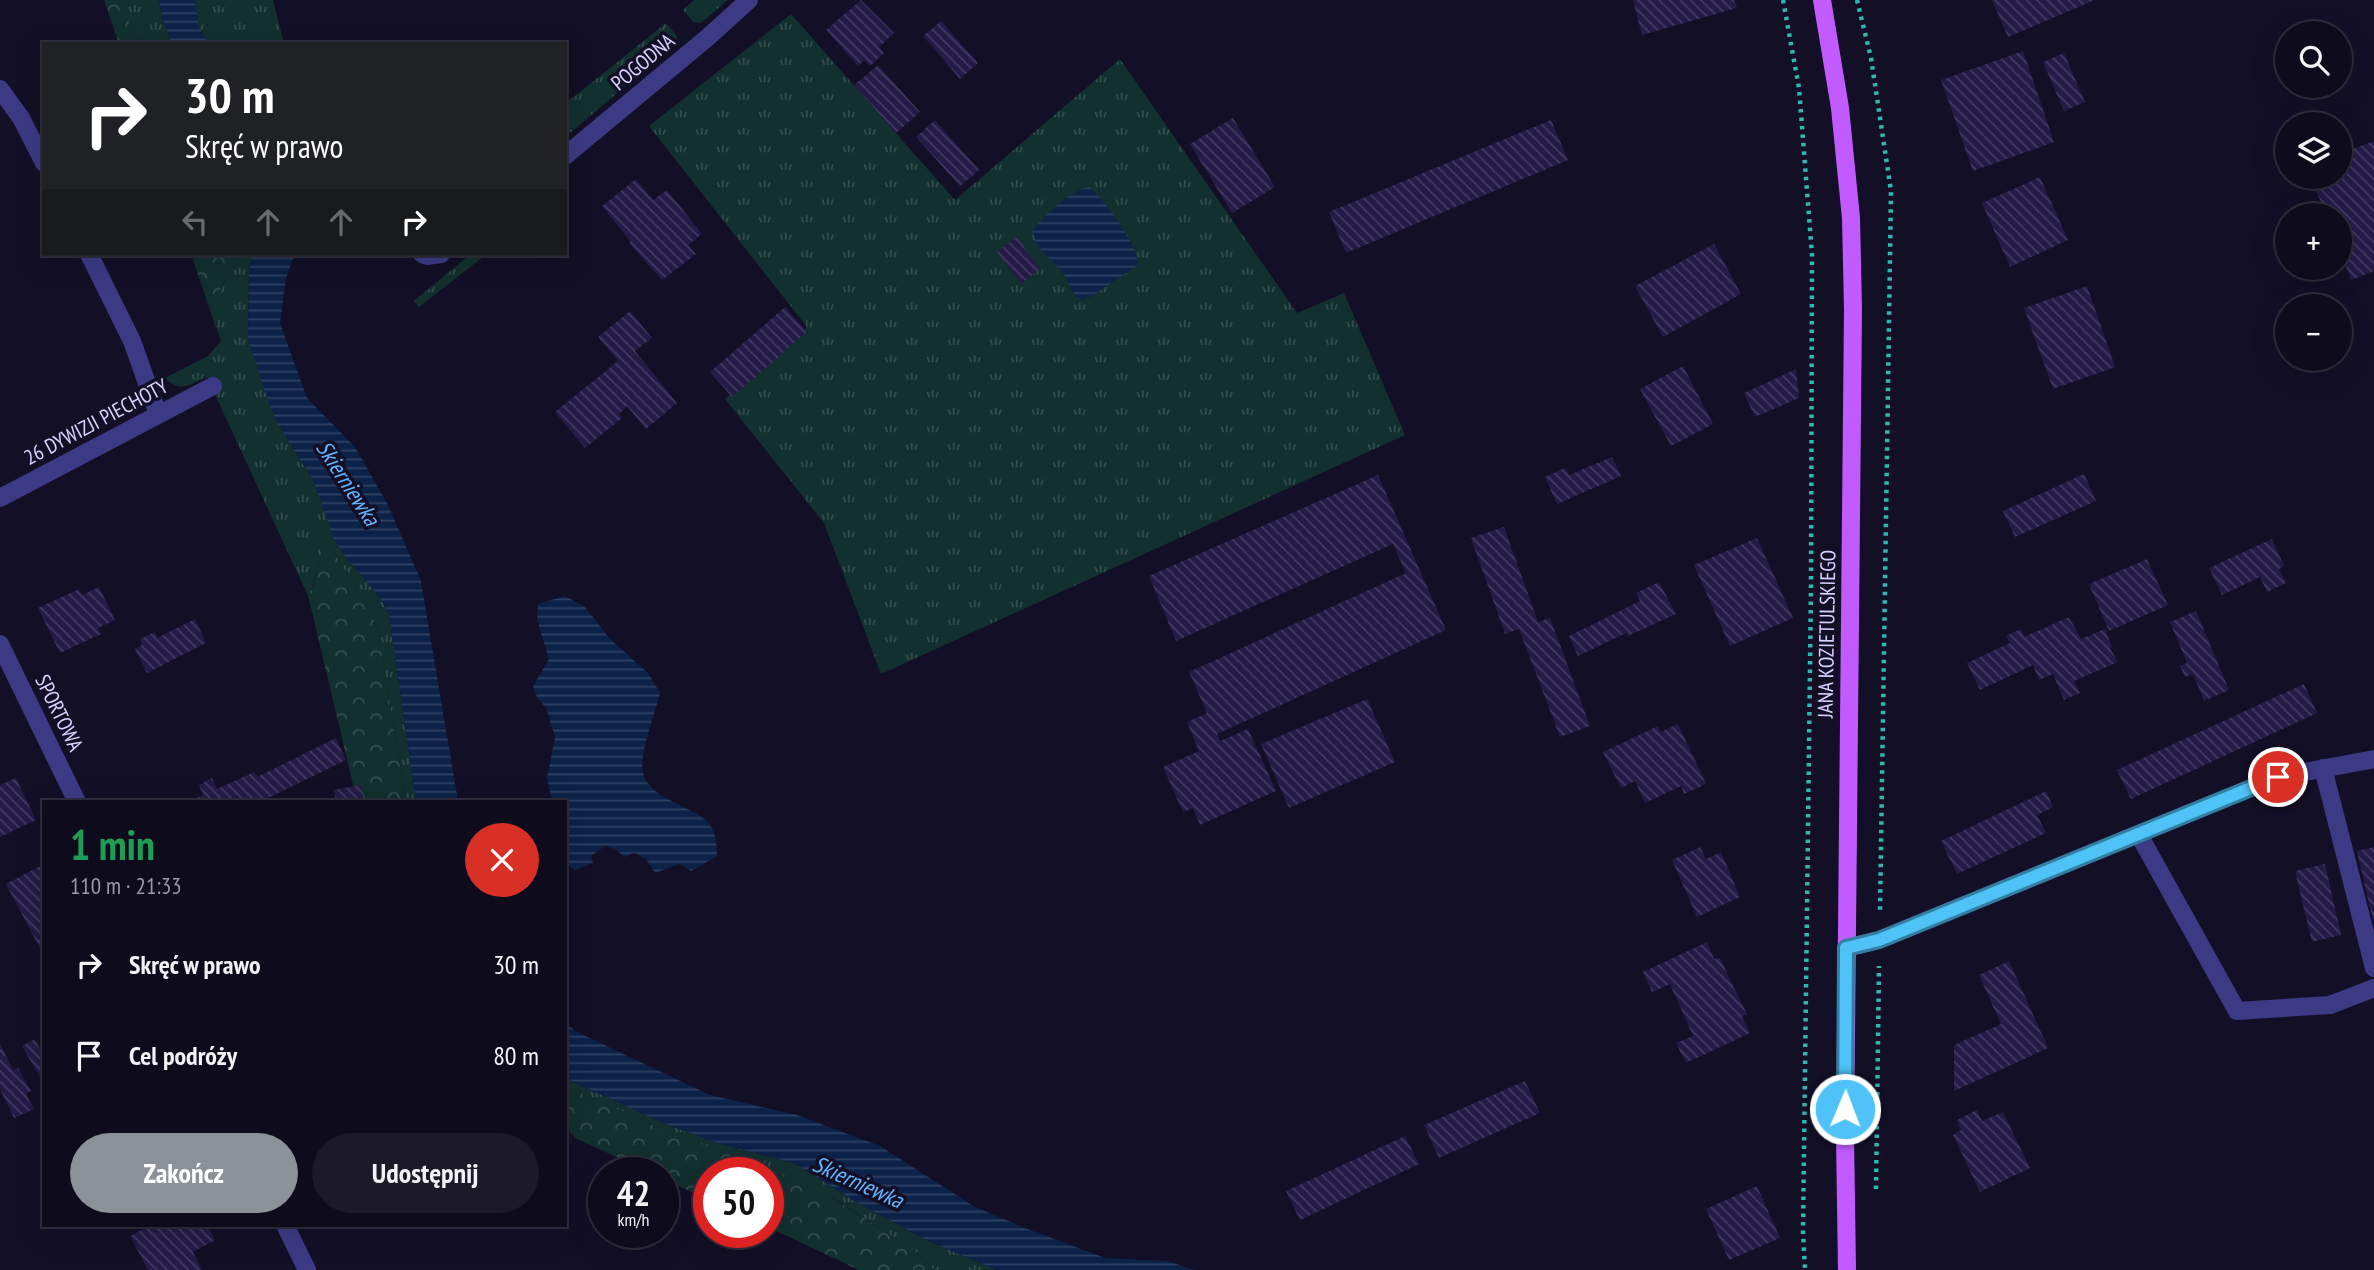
<!DOCTYPE html>
<html lang="pl">
<meta charset="utf-8">
<style>
body{margin:0;font-family:"PT Sans Narrow",sans-serif;background:#1c1929;color:#f1f3f6;height:100vh;display:flex;flex-direction:column;font-size:26px;white-space:nowrap}
*{box-sizing:border-box;margin:0}
p{font-size:23px;color:#9b9ba3}
.icon{flex:none;width:38px;height:38px;fill:none;stroke:currentColor;stroke-width:2;stroke-linecap:round;stroke-linejoin:round}
.map{position:relative;flex:1;overflow:hidden}
.sheet{position:absolute;left:42px;top:800px;width:525px;height:427px;display:flex;flex-direction:column;background:#0e0b1c;border-radius:0px;box-shadow:0 7px 28px #0002,0 0 0 2px #2e2b3b}
.sheet>*{flex:none}
.hud{position:absolute;left:42px;top:42px;width:525px;height:214px;border-radius:0px;box-shadow:0 7px 28px #0002,0 0 0 2px #2e2b3b;background:#202124;color:#fff;overflow:hidden}
.fabs{position:absolute;left:2275px;top:21px;display:grid;gap:14px}
.fabs a{display:grid;place-items:center;width:77px;height:77px;border-radius:50%;background:#0e0b1c;box-shadow:0 7px 28px #0002,0 0 0 2px #2e2b3b;font-size:35px}
.speed{position:absolute;left:588px;top:1157px;display:flex;gap:14px;font-size:35px;font-weight:700;text-align:center}
.speed>*{display:grid;place-content:center;width:91px;height:91px;border-radius:50%;background:#0e0b1c;box-shadow:0 7px 28px #0002,0 0 0 2px #2e2b3b;line-height:1}
.speed small{font-size:18px;font-weight:400}
.speed .limit{border:10px solid #d22;background:#fff;color:#111}
.pin{position:absolute;display:grid;place-items:center;width:60px;height:60px;color:#fff;margin:-30px;border:4px solid #fff;border-radius:50%;box-shadow:0 2px 7px #0007}
.me{position:absolute;width:77px;margin:-38px;rotate:1deg;stroke-linejoin:round;filter:drop-shadow(0 0 5px #0008)}
.turn{display:flex;align-items:center;gap:24px;height:147px;padding:0 28px;font-size:32px}
.turn .icon{width:91px;height:91px;stroke-width:2.5}
.turn b{display:block;font-size:49px;line-height:60px}
.lanes{display:flex;align-items:center;height:66px;padding:0 28px;background:#0003;justify-content:center;gap:35px;direction:ltr}
.lanes .off{opacity:.35}
.round{display:grid;place-items:center;flex:none;width:74px;height:74px;border-radius:37px;background:#1c1929}
.headline{display:flex;align-items:center;justify-content:space-between;height:119px;padding:0 28px}
h1{font-size:42px;font-weight:700;line-height:52px;color:#1e9e55}
.action{display:flex;gap:14px;margin-top:auto;padding:14px 28px}
.action a{flex:1;height:80px;border-radius:42px;background:#8c9099;color:#fff;font-size:28px;font-weight:700;line-height:80px;text-align:center}
.action a+a{background:#1c1929;color:#f1f3f6}
ul{padding:0;list-style:none}
li{display:flex;align-items:center;gap:21px;height:91px;padding:0 28px}
li div{flex:1}
li b{display:block;font-size:26px}
li em{font-style:normal}
.map>svg:first-child{display:block}
.grass{fill:url(#grass-tufts)}
.forest{fill:url(#forest-crowns)}
.water{fill:url(#water-rules)}
.building{fill:url(#building-back-hatch)}
.lines{fill:none;stroke-linecap:round;stroke-linejoin:round}
.path{stroke:#2fb8b0;stroke-width:4.5;stroke-dasharray:3.5 5;stroke-linecap:butt}
.minor{stroke:#3d3a85;stroke-width:18}
.major{stroke:#c25bff;stroke-width:18}
.route-casing{stroke:#337fa1;stroke-width:18}
.route{stroke:#4fc3f7;stroke-width:12}
.labels{text-anchor:middle;stroke-width:7;stroke-linejoin:round;paint-order:stroke}
.street-label{font-size:21px;fill:#d9d4ff;stroke:#130f26}
.water-label{font-size:23px;font-style:italic;fill:#62b6ff;stroke:#130f26}
</style>
<div class="map">
<svg width="2374" height="1270" viewBox="0 0 2374 1270">
<defs>
<pattern id="grass-tufts" width="24" height="20" patternUnits="userSpaceOnUse" patternTransform="scale(1.75)"><rect width="24" height="20" fill="#12302f"/><path d="M3 7l-1-3M5 7V3M7 7l1-3M15 17l-1-3M17 17v-4M19 17l1-3" fill="none" stroke="#344d4e"/></pattern>
<pattern id="forest-crowns" width="20" height="18" patternUnits="userSpaceOnUse" patternTransform="scale(1.75)"><rect width="20" height="18" fill="#12302f"/><path d="M2 6a3 3 0 1 1 6 0M12 15a3 3 0 1 1 6 0" fill="none" stroke="#344d4e"/></pattern>
<pattern id="water-rules" width="6" height="5" patternUnits="userSpaceOnUse" patternTransform="scale(1.75)"><rect width="6" height="5" fill="#0c2248"/><path d="M0 2.5h6" fill="none" stroke="#2f4163"/></pattern>
<pattern id="building-back-hatch" width="6" height="6" patternUnits="userSpaceOnUse" patternTransform="scale(1.75)"><rect width="6" height="6" fill="#241b47"/><path d="M-1 5l2 2M0 0l6 6M5-1l2 2" fill="none" stroke="#433b63"/></pattern>
</defs>
<rect width="100%" height="100%" fill="#130f26"/>
<path class="grass" d="M117 0H159L162 17 172 44H141Z
M195 0H273L284 44H209L199 28Z
M694 0H728L701 23 693 22 683 10Z
M791 14 955 200 1120 59 1297 313 1344 293 1405 435 881 674 824 523 725 399 807 327 649 126Z
M666 23 677 36 676 44 565 137V104Z
M239 254H252L249 270 248 339 278 424 313 480 344 555 381 599 389 615 416 801H406L378 631 373 617 332 549 327 546 323 548 309 598 207 377C189 384 182 394 165 378L208 356 221 341 210 310Z
M471 254H487L419 307 414 301Z
M565 1078 663 1123 714 1142 794 1163 853 1200 926 1240 997 1270H934L915 1251 832 1197 655 1126 565 1086Z"/>
<path class="forest" d="M104 0H117L141 44H119Z
M191 254H239L210 310Z
M327 546 332 549 373 617 378 631 406 801H357L308 595 312 589 323 548Z
M565 1086 655 1126 814 1186 915 1251 934 1270H859L768 1227V1172H709V1200L663 1179V1172H650L577 1139 565 1128Z"/>
<path class="water" d="M159 0H195L199 28 209 44H172L162 17Z
M1089 187C1104 200 1141 247 1137 266L1092 296 1082 300 1075 297 1066 277 1037 245 1032 231C1043 216 1071 190 1089 187Z
M252 254H295L286 278 280 323 307 398 355 447 388 505 421 581 458 801H416L389 615 381 599 344 555 334 539 313 480 278 424 270 406 248 339 249 270Z
M565 596 585 607 610 639 648 673 660 693C656 711 638 757 643 773 651 802 696 805 710 825 716 835 717 845 717 856L691 871 680 864 655 873 646 859 634 853 625 857 615 849 605 846 591 856 593 863 575 870 565 863V802L552 801 547 778 555 737 546 708 537 697 533 686 549 659 537 620 538 604Z
M565 1023 577 1032 710 1095 797 1115 880 1146 975 1207 1025 1228 1105 1258 1167 1261 1194 1270H997L926 1240 853 1200 794 1163 714 1142 663 1123 565 1078Z"/>
<path class="building" d="M861 0 894 33 879 47 884 53 870 66 864 60 858 66 826 30Z
M1633 0H1734L1737 8 1642 35Z
M1992 0H2095L2008 37Z
M941 21 978 63 960 79 923 36Z
M2023 51 2054 142 1973 171 1941 80Z
M2064 53 2085 102 2064 111 2043 62Z
M878 65 920 112 896 133 854 85Z
M1233 118 1275 187 1232 213 1190 144Z
M935 120 979 170 960 186 916 137Z
M1551 120 1568 160 1346 253 1329 212Z
M2374 141V271L2351 280 2340 251V215H2326L2311 177H2340V154Z
M2040 177 2068 240 2010 267 1982 203Z
M636 179 653 200 667 190 702 234 688 245 696 254 662 280 629 243 631 242 602 206Z
M1017 237 1040 269 1021 284 997 252Z
M1714 244 1741 294 1663 337 1635 286Z
M2087 286 2115 367 2053 389 2024 308Z
M785 307 807 332 732 397 710 372Z
M630 311 652 338 635 351 677 403 646 429 627 406 619 414 622 418 585 448 555 412 618 361 598 337Z
M1683 366 1713 424 1671 446 1640 389Z
M1796 369 1799 398 1755 417 1744 393Z
M1612 457 1621 476 1557 504 1545 477 1565 468 1569 475Z
M2084 474 2096 501 2015 537 2003 511Z
M1378 475 1446 630 1217 734 1220 741 1248 729 1276 791 1200 825 1193 808 1183 812 1163 767 1199 751 1187 722 1207 713 1189 672 1406 573 1393 544 1176 641 1149 576Z
M1504 527 1538 622 1550 618 1590 726 1560 737 1519 629 1505 634 1471 538Z
M1757 538 1793 618 1730 646 1694 565Z
M2272 539 2284 566 2279 569 2286 583 2267 592 2260 577 2222 595 2209 568Z
M2147 559 2168 605 2109 631 2089 584Z
M1659 582 1676 614 1628 636 1626 633 1578 656 1569 636 1640 601 1636 593Z
M99 587 115 620 98 628 101 634 60 653 38 608 79 589 82 595Z
M2196 611 2229 690 2204 701 2193 674 2185 677 2180 666 2187 663 2170 622Z
M2069 617 2081 639 2105 629 2112 647 2110 648 2118 662 2074 681 2080 693 2064 700 2053 674 2039 680 2033 665 1980 690 1967 663 2010 643 2006 636 2021 629 2024 637Z
M195 619 206 643 147 673 135 649 142 645 140 639 155 632 157 638Z
M2304 684 2317 713 2131 799 2117 770Z
M1367 699 1395 762 1289 808 1261 744Z
M1678 724 1706 784 1684 794 1681 786 1645 803 1635 781 1621 788 1603 752 1658 726 1661 732Z
M336 738 346 760 260 802H190L203 795 199 785 212 778 217 789 254 772 257 777Z
M16 778 36 820 0 837V785Z
M361 785 364 802H336L334 790Z
M2046 791 2053 807 2037 815 2046 833 1957 874 1941 841Z
M1700 847 1706 859 1721 852 1740 897 1697 917 1672 860Z
M2374 847V921H2373L2357 851Z
M44 864V956L6 884Z
M2325 864 2341 935 2312 942 2295 871Z
M1707 942 1714 959 1720 958 1733 986 1747 1014 1742 1017 1750 1033 1686 1063 1676 1043 1693 1036 1670 984 1652 992 1643 972Z
M2009 961 2048 1048 1954 1091V1045L2001 1024 1979 975Z
M35 1039 40 1049 44 1047V1078L41 1079 22 1046Z
M0 1044 13 1070 18 1068 31 1091 26 1094 34 1109 14 1118 0 1089Z
M1525 1081 1540 1113 1439 1158 1424 1125Z
M1977 1110 1982 1121 2003 1112 2030 1168 1980 1192 1953 1135 1961 1130 1957 1120Z
M1405 1136 1419 1164 1300 1220 1286 1191Z
M1757 1186 1780 1238 1729 1260 1706 1209Z
M151 1225H207L215 1240 193 1252 202 1270H148L130 1236Z"/>
<g class="lines">
<path class="path" d="M1783 0 1799 88 1812 255 1811 586 1803 1232 1805 1270
M1857 0 1871 58 1891 191 1880 912
M1876 1189 1879 966"/>
<path class="minor" d="M0 89 21 118 44 163
M565 156 707 38 749 0
M89 254 132 341 158 414
M422 254 427 256 441 254
M0 498 213 386
M0 644 77 802
M2323 768 2374 968
M2139 835 2237 1011 2330 1005 2374 988
M1846 948 1879 940 2278 777 2374 759
M285 1225 307 1270"/>
<path class="major" d="M1822 0 1840 108 1851 218 1853 309 1845 1136 1847 1270"/>
</g>
<g class="lines">
<defs>
<path id="route" d="M1845 1109 1846 948 1879 940 2278 777"/>
</defs>
<use href="#route" class="route-casing"/>
<use href="#route" class="route"/>
</g>
<g class="labels">
<g class="street-label">
<text transform="translate(643 62) rotate(-40)" y="7">POGODNA</text>
<text transform="translate(96 422) rotate(-28)" y="7">26 DYWIZJI PIECHOTY</text>
<text transform="translate(1827 634) rotate(-89)" y="7">JANA KOZIETULSKIEGO</text>
<text transform="translate(59 713) rotate(64)" y="7">SPORTOWA</text>
</g>
<g class="water-label">
<text transform="translate(348 483) rotate(57)" y="8">Skierniewka</text>
<text transform="translate(858 1182) rotate(24)" y="8">Skierniewka</text>
</g>
</g>
</svg>
<div class="fabs">
<a><svg class="icon" aria-label="search" viewBox="0 0 24 24"><circle cx="10" cy="10" r="6"/><path d="M15 15l6 6"/></svg></a>
<a><svg class="icon" aria-label="layers" viewBox="0 0 24 24"><path d="M12 4l9 5-9 5-9-5zM3 14l9 5 9-5"/></svg></a>
<a>+</a>
<a>−</a>
</div>
<div class="speed"><div>42<small>km/h</small></div><div class="limit">50</div></div>
<div class="pin" style="left:2278px;top:777px;background:#d93025"><svg class="icon" aria-label="arrive" viewBox="0 0 24 24"><path d="M6 21V4h12l-3 4 3 4H6"/></svg></div>
<svg class="me" style="left:1845px;top:1109px" viewBox="-20 -20 40 40"><circle r="17" fill="#4fc3f7" stroke="#fff" stroke-width="3"/><path d="M0-11L8 9 0 5-8 9z" fill="#fff"/></svg>
<div class="hud">
<div class="turn"><svg class="icon" aria-label="right" viewBox="0 0 24 24"><path d="M7 20v-9h11M14 6l5 5-5 5"/></svg><div><b>30 m</b>Skręć w prawo</div></div>
<div class="lanes"><svg class="icon off" aria-label="left" viewBox="0 0 24 24"><path d="M17 20v-9H6M10 6l-5 5 5 5"/></svg><svg class="icon off" aria-label="ahead" viewBox="0 0 24 24"><path d="M12 20V5M6 11l6-6 6 6"/></svg><svg class="icon off" aria-label="ahead" viewBox="0 0 24 24"><path d="M12 20V5M6 11l6-6 6 6"/></svg><svg class="icon" aria-label="right" viewBox="0 0 24 24"><path d="M7 20v-9h11M14 6l5 5-5 5"/></svg></div>
</div>
<section class="sheet">
<div class="headline"><div><h1>1 min</h1><p>110 m · 21:33</p></div><a class="round" style="background:#d93025;color:#fff"><svg class="icon" aria-label="close" viewBox="0 0 24 24"><path d="M6 6l12 12M18 6L6 18"/></svg></a></div>
<ul>
<li><svg class="icon" aria-label="right" viewBox="0 0 24 24"><path d="M7 20v-9h11M14 6l5 5-5 5"/></svg><div><b>Skręć w prawo</b></div><em>30 m</em></li>
<li><svg class="icon" aria-label="arrive" viewBox="0 0 24 24"><path d="M6 21V4h12l-3 4 3 4H6"/></svg><div><b>Cel podróży</b></div><em>80 m</em></li>
</ul>
<div class="action"><a>Zakończ</a><a>Udostępnij</a></div>
</section>
</div>
